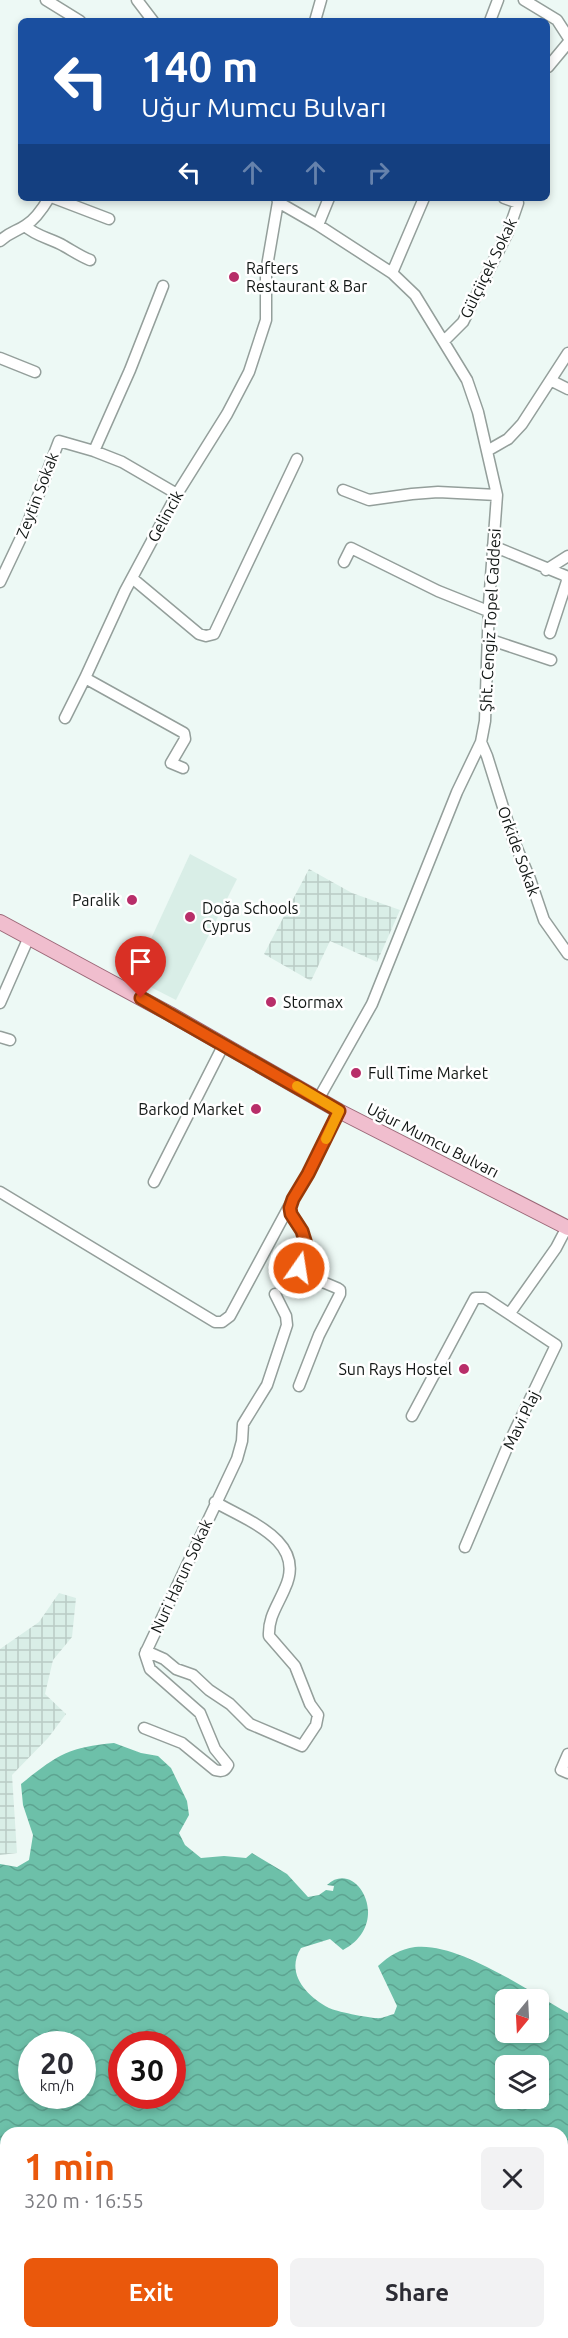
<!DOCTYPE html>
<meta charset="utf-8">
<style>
body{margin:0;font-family:Ubuntu,sans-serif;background:#f2f2f3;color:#2b2b33;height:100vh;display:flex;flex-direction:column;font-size:22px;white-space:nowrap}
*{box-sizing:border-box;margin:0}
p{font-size:20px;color:#7c7c81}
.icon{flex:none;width:33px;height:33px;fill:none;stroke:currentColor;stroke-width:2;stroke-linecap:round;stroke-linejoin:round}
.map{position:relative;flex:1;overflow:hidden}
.sheet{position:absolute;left:0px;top:2127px;width:568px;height:212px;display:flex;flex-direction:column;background:#fff;border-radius:18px 18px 0 0;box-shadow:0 3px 9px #0003}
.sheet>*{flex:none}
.guide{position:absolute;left:18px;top:18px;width:532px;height:183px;border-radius:9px;box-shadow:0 3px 9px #0003;background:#1a4fa0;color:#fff;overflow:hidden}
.needle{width:39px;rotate:198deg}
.fabs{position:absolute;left:495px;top:1989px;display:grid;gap:12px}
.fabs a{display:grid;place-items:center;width:54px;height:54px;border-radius:9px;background:#fff;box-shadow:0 3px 9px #0003;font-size:30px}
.speed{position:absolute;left:18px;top:2031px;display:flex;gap:12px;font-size:30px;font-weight:700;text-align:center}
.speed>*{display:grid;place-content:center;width:78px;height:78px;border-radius:50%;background:#fff;box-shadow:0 3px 9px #0003;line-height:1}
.speed small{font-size:15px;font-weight:400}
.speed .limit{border:9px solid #d22;background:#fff;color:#111}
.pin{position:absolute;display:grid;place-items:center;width:51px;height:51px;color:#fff;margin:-62px -26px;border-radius:50% 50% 50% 0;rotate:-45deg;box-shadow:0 0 6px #0007}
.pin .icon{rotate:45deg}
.me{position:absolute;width:66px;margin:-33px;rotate:13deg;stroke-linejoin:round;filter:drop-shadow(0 0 4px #0008)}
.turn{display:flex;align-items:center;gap:21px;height:126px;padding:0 24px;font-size:27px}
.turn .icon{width:78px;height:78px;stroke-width:2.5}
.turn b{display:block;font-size:42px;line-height:51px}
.lanes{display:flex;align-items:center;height:57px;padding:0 24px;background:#0003;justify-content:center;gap:30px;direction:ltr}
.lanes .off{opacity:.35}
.round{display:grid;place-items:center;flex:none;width:63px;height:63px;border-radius:9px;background:#f2f2f3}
.headline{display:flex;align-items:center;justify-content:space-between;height:102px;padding:0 24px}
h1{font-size:36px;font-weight:700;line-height:45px;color:#ea580c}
.button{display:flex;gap:12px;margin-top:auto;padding:12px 24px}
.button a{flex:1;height:69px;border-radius:9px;background:#ea580c;color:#fff;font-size:24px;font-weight:700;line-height:69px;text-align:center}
.button a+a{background:#f2f2f3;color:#2b2b33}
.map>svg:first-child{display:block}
.built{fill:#d9eee7}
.industrial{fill:url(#industrial-grid)}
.water{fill:url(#water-waves);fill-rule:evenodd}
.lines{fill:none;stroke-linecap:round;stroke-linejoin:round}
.minor-casing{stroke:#949f9b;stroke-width:13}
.major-casing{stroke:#9b6777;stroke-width:16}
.minor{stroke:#fff;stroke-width:10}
.major{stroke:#f0bece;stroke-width:14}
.route-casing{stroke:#983908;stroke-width:15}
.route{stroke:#ea580c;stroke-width:10}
.slow{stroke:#f59e0b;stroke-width:10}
.poi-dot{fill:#b82e69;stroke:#fff;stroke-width:2}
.labels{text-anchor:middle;stroke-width:5;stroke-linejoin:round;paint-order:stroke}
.poi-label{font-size:16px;fill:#111614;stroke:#fff;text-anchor:start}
.street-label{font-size:16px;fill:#111614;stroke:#fff}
</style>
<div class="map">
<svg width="568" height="2338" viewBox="0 0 568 2338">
<defs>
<pattern id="industrial-grid" width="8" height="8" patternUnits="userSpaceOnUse" patternTransform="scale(1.5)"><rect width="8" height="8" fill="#d9eee7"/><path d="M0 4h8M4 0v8" fill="none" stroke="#b9cbc5"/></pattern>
<pattern id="water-waves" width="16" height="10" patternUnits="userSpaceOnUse" patternTransform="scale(1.5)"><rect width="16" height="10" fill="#6dc0a9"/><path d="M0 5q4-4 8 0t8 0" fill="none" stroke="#5da491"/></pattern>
</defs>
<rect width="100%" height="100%" fill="#edf9f5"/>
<path class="built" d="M190 854 237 879 176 1000 133 978Z"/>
<path class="industrial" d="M309 869 352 893 400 910 377 962 330 941 311 981 264 954Z
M59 1593 76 1598 72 1637 53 1660 45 1694 66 1714 48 1738 12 1775 17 1853 0 1855V1649L39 1622Z"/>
<path class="water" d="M114 1743 141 1753 158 1756 171 1768 187 1801 189 1815 179 1833 185 1845 201 1858 224 1856 246 1858 252 1853 287 1874 308 1897 319 1895 326 1890 333 1891 334 1886 327 1885C356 1857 394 1923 343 1950L330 1939 301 1948C285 1973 306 1996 329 2008 334 2011 369 2018 376 2018 382 2019 389 2015 394 2014L397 2006 378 1966C389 1956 400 1949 415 1947 459 1942 528 1991 568 2013V2338H0V1864L17 1867 29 1860 33 1835 23 1805 21 1784C56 1756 68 1747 114 1743ZM506 2000H538V2032H506ZM32 2044H82V2096H32ZM122 2044H172V2096H122ZM506 2066H538V2098H506ZM6 2133H562V2332H6Z"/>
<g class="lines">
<defs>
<path id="minor" d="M46 0 80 21
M137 0 153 21
M524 0 557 20 568 37
M315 21 321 0
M490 21 498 0
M548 67 568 43
M54 198 109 219
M277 198 278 202 318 225 392 273 415 295 467 380 478 412 497 495 489 604 485 721 481 742 457 792 372 1004 319 1098
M318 225 329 198
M25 226C37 237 51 238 64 246 73 251 80 256 90 260
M0 241C11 231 16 232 26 225 36 219 43 208 49 198
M392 273 424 198
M444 341 463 322 508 232 518 203 504 198
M0 358 35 372
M552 381 568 389
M94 451 130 370 163 286
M487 451 508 439 522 424 568 353
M343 490 369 500 412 494 438 492 497 495
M493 546 566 576 567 581 550 633
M344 562 351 548 438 591 488 611
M546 570 568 556
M132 578 199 634 206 636 214 634 297 459
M0 582 27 525 59 441 94 451 122 462 177 494
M488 639 551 660
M65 718 85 678
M481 742 487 756 513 839 530 879 544 920 568 954
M183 768 171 763 185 739 184 733 85 678 125 591 177 494 227 414 249 372 266 320V272L278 202
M0 1003 29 937
M0 1037 10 1040
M154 1182 224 1044
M0 1192 215 1322H222L230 1316 293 1199
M510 1313 556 1248 567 1227
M299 1386 319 1335 340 1294V1290L337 1288 299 1272 306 1244 302 1231 291 1214 290 1208 293 1199 308 1174 339 1111
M412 1416 475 1298H485L556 1345 509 1443 465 1547
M146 1651 164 1659 176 1669 193 1675 209 1690 230 1704 250 1724 302 1746 316 1725 318 1715 310 1704 295 1666 269 1636C268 1617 278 1605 285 1588 307 1541 248 1521 215 1502
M144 1728 182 1743 215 1770C222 1772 225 1771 228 1765L215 1749 200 1713 150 1669 145 1654 237 1459 242 1441 243 1424 267 1385 287 1325 286 1316 275 1294
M568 1754 561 1770 568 1773"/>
<path id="major" d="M0 922 170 1014 339 1111 568 1228"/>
</defs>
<use href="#minor" class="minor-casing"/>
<use href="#major" class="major-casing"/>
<use href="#minor" class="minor"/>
<use href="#major" class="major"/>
</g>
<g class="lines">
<defs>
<path id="route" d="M141 998 339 1111 308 1174 293 1199 290 1208 291 1214 302 1231 306 1244 299 1268"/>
</defs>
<use href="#route" class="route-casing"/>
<use href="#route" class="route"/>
<path class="slow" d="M297 1086 339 1111 326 1139"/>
</g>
<g class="poi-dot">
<circle cx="234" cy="277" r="6"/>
<circle cx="132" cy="900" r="6"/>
<circle cx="190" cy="917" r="6"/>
<circle cx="271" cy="1002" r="6"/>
<circle cx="356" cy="1073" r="6"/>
<circle cx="256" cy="1109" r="6"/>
<circle cx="464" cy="1369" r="6"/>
</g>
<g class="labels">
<g class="poi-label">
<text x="246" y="274">Rafters<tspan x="246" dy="18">Restaurant &amp; Bar</tspan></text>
<text x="120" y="906" text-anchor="end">Paralik</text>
<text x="202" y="914">Doğa Schools<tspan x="202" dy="18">Cyprus</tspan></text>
<text x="283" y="1008">Stormax</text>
<text x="368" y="1079">Full Time Market</text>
<text x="244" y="1115" text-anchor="end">Barkod Market</text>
<text x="452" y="1375" text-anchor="end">Sun Rays Hostel</text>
</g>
<g class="street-label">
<text transform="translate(488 268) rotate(-64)" y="6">Gülçiiçek Sokak</text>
<text transform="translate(37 495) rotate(-69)" y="6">Zeytin Sokak</text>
<text transform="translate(165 516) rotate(-61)" y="6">Gelincik</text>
<text transform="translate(490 620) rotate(-87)" y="6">Şht. Cengiz Topel Caddesi</text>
<text transform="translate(519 851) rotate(70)" y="6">Orkide Sokak</text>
<text transform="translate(433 1140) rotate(27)" y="6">Uğur Mumcu Bulvarı</text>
<text transform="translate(521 1420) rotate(-64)" y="6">Mavi Plaj</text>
<text transform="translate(181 1576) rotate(-65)" y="6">Nuri Harun Sokak</text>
</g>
</g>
</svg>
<div class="fabs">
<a><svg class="needle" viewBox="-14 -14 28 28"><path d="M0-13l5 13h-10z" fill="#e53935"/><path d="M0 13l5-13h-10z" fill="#7c7c81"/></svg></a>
<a><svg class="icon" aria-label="layers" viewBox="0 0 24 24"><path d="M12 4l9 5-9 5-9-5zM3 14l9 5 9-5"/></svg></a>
</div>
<div class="speed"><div>20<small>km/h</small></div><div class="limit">30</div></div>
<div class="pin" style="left:141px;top:998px;background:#d93025"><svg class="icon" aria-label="arrive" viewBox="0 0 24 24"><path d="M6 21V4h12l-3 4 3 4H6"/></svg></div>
<svg class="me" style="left:299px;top:1268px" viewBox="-20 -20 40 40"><circle r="17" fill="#ea580c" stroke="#fff" stroke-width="3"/><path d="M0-11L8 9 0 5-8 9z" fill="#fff"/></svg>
<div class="guide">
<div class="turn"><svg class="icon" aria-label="left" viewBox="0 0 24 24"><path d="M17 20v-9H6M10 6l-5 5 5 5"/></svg><div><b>140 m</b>Uğur Mumcu Bulvarı</div></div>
<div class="lanes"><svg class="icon" aria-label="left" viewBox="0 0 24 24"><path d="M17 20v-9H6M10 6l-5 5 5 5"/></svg><svg class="icon off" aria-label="ahead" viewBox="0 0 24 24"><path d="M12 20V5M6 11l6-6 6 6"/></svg><svg class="icon off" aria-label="ahead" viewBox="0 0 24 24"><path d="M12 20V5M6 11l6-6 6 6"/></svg><svg class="icon off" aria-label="right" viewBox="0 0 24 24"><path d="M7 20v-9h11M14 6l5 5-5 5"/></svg></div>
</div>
<section class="sheet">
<div class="headline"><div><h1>1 min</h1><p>320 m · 16:55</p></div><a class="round"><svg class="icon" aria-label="close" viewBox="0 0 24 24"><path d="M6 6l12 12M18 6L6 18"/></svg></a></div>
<div class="button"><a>Exit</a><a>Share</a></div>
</section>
</div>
